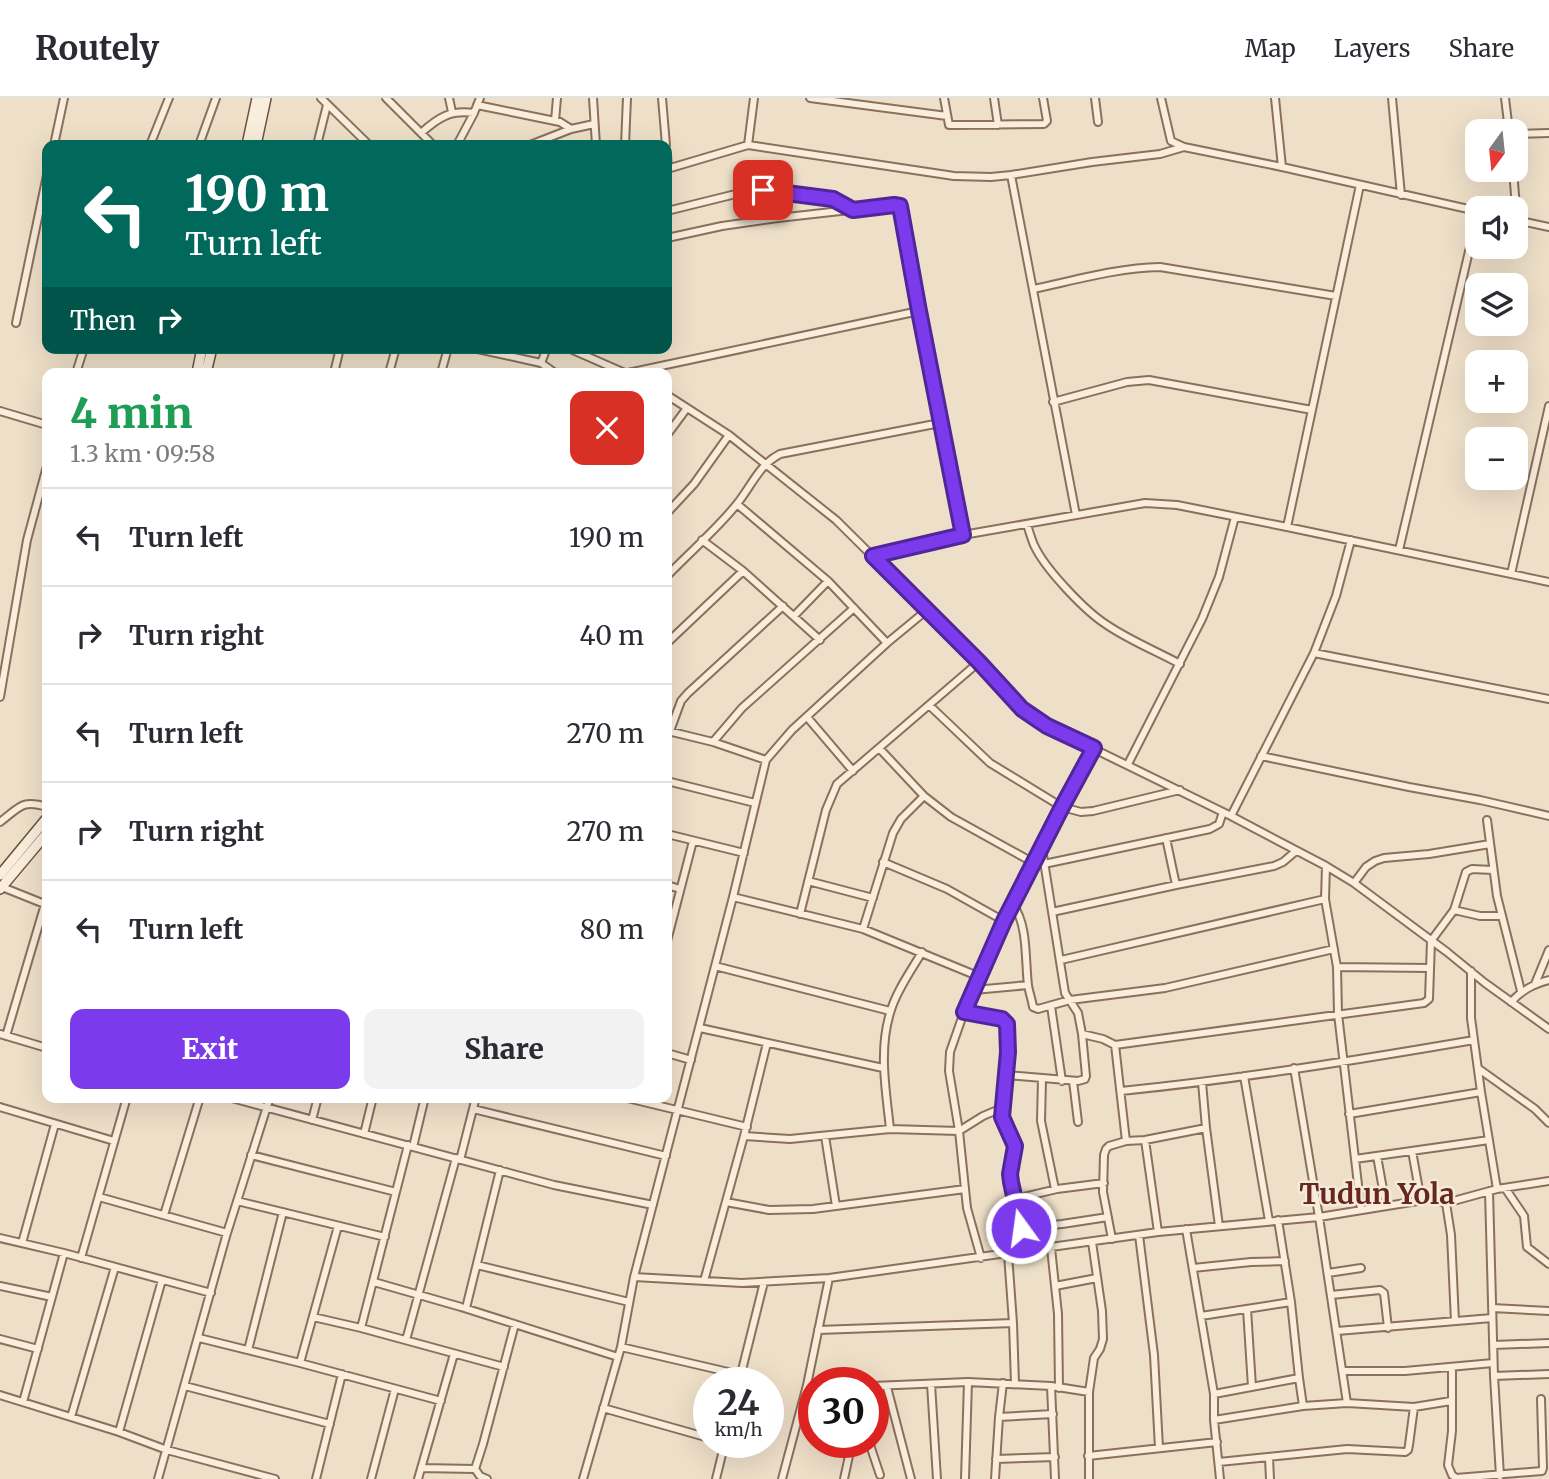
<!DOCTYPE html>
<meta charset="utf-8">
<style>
body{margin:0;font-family:Merriweather,serif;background:#f2f2f3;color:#2b2b33;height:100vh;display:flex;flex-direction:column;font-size:26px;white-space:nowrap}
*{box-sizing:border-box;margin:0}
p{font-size:23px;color:#7c7c81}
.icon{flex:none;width:38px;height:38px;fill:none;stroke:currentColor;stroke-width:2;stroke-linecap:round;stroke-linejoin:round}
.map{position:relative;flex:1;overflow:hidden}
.panel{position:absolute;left:42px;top:270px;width:630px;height:735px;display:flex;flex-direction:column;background:#fff;border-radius:14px;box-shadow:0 7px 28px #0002}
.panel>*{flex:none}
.top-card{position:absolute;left:42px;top:42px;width:630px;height:214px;border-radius:14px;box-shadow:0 7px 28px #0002;background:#00695c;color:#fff;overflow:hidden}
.needle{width:46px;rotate:195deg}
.fabs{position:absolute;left:1465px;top:21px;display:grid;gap:14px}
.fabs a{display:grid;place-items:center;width:63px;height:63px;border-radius:14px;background:#fff;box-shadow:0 7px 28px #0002;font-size:35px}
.speed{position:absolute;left:693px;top:1269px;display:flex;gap:14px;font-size:35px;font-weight:700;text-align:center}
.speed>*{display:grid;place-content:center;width:91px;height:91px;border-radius:50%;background:#fff;box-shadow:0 7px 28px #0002;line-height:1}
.speed small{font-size:18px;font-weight:400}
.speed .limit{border:10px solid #d22;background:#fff;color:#111}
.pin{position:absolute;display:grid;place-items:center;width:60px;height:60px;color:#fff;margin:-30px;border-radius:14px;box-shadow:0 4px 10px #0006}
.me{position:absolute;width:77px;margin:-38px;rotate:346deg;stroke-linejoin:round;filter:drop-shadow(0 0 5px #0008)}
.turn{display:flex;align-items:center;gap:24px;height:147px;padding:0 28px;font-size:32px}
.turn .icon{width:91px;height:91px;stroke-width:2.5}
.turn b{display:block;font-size:49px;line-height:60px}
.then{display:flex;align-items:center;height:66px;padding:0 28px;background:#0003;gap:14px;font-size:26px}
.round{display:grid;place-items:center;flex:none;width:74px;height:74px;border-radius:14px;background:#f2f2f3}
.head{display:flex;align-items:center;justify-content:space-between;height:119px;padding:0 28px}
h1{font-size:42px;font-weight:800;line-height:52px;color:#1e9e55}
.primary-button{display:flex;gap:14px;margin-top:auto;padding:14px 28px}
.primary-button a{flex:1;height:80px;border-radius:14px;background:#7c3aed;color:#fff;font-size:28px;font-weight:800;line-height:80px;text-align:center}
.primary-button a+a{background:#f2f2f3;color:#2b2b33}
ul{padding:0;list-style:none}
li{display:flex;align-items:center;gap:21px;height:98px;padding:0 28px;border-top:2px solid #e1e1e2}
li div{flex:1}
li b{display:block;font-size:26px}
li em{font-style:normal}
header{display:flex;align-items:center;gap:42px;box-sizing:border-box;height:98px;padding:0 35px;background:#fff;border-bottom:2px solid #e1e1e2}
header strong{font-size:33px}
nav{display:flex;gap:38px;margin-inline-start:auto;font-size:24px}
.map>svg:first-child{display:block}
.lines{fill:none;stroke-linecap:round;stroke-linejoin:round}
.street-casing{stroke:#8a705d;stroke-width:10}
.secondary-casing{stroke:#6c5140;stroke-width:12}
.street{stroke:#f9eddc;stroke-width:6}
.secondary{stroke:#f9eddc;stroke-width:9}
.route-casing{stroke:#51269a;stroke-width:18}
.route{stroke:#7c3aed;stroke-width:12}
.labels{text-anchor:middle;stroke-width:5;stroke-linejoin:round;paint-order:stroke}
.district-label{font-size:28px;font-weight:bold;fill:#672720;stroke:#f6ead8}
</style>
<header>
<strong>Routely</strong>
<nav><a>Map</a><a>Layers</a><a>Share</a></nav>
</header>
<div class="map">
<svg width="1549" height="1381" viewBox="0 0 1549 1381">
<rect width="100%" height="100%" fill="#eedfc8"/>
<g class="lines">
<defs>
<path id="street" d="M321 0 369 47
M386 0 433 47
M449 0 452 14
M593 0 596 47
M662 0 666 47
M810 0 947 18
M944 0 949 27H952L1044 26 1047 23 1043 0
M994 0 998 27
M1095 0 1098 24
M1161 0 1171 43 1184 49 1282 69 1477 113
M1275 0 1282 69
M1392 0 1401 97
M1505 0 1509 33
M477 7 560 24 571 31
M555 23 557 0
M421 35C439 19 450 12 474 15
M1516 36 1549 35
M54 47 64 0
M150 47 169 0
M199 47 216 0
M317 47 327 7
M457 47 474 15 480 0
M530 47 571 31 594 26
M625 47 627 0
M748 47 754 0
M667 57 668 70
M667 71 748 47 954 78 991 79 1011 77 1092 64 1160 56 1184 49
M1513 72 1517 122
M1011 77 1076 417
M667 113 756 91 833 101 851 111
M1516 122 1549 129
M667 140 722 128 778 120 894 107 900 109 919 213 963 437
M1033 191C1076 182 1116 170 1160 169L1336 198
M16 225 47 77
M473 250 541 265 555 275
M568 250 625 275
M541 265 547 250
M76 275 84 250
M334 275 340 250
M389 275 396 250
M441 275 448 250
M628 275 919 213
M667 297 729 337 836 422 979 564 1022 611 1047 628 1231 718 1326 768 1354 785 1447 854 1485 885 1549 931
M1053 304 1127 284 1149 282 1312 312
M0 313 47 327
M667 337 687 310
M737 406 828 483 887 545
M667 415 694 386 729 337
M1027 426C1029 433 1031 440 1034 447 1045 471 1085 513 1107 527 1129 542 1156 553 1180 566
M1287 429 1360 87
M702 442 743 473 820 542
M1399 452 1477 119
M873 458 963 437 1145 405 1177 407 1287 429 1549 484
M1511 476 1549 308
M667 478C690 454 716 432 737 406 752 387 759 367 780 356L940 325
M794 518 828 483
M667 545 743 473
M1314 555 1549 601
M0 599 27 442 47 368
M929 607 990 665 1062 709 1081 714 1093 713 1180 692
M807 619 853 673
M668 633 713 644 766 662
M670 633 681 603 688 595 783 508
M713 644 742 610 854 510
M879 650 924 698 951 719 1034 765
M1261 658 1409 689 1480 702 1549 718
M1128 666 1202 521 1219 479 1235 419
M667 683 755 705
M1231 718 1314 555 1336 498 1351 442
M1487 722 1497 798 1521 893
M0 724C20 709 22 701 47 709
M667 736 744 755
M1166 740 1176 787
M883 764 947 791 1004 823
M1044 766 1210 731 1219 726 1223 714
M1326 768 1325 801 1337 869 1338 916 1361 1112
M808 783 873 800
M1354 785 1366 769 1375 763 1384 760 1429 756 1490 746
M667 787 680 791
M2 789 47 807
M733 799 863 831 980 879
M1013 807C1028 826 1025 863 1028 887 1029 894 1032 902 1033 909L1038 911 1070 902 1165 890 1334 851
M1454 812 1480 818H1502
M1052 814 1176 787 1274 768 1283 764 1296 753
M800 816 826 712 837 686 979 564
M863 831 893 735 901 721 924 698
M667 843 693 743
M1061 862 1325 801
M715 868 890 913
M1337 869 1429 870
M1471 873V920L1481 994 1497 1091
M1535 886 1549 852
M974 892 1028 887
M1511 904C1522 892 1533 886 1549 882
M1051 908 1062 983
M964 914 1002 921 1007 926 1008 954 1002 1014V1019L1015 1048 1010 1076 1011 1084 1027 1153
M700 930 883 970
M0 936 47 950
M1082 936 1103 941 1115 947 1424 905 1429 901 1431 843 1454 812 1466 774 1472 771 1493 772
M6 938 45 806
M1115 947 1126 1043
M667 955 691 962
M1294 970 1319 1119 1347 1305
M1479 971 1535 1011 1549 1025
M1006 977 1078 983 1085 981 1086 978 1082 936 1078 915 1065 895 1042 751
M1244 978 1269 1123
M1042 981 1041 1023 1055 1091
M1073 983 1078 1024
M1202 984 1206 1030 1219 1128
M1121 993C1240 981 1357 962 1474 942
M228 999 554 1087 653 1107
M623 999 747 1029
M0 1009 114 1043
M473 1011 666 1058
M1349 1016 1481 994
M312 1022 318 999
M890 1031C886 992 878 951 891 912 897 892 911 873 922 854
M364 1036 373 999
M744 1038 790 1041 890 1031 959 1033 983 1018 1002 1010
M825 1038 836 1108
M1145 1042 1158 1134
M413 1049 425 999
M1412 1053 1421 1103
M251 1057 396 1094
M1377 1058 1386 1108
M1355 1061 1489 1042
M460 1062 476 999
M1505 1090 1524 1118 1527 1149 1549 1166
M1489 1093 1494 1278 1500 1378
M99 1099 227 1135
M1015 1101 1057 1091 1104 1085
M237 1103 385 1139
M726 1104 769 1112 813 1111 965 1091
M1446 1105 1451 1137 1455 1223
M164 1117 200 999
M1278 1122 1291 1204 1299 1280 1303 1308
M1022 1130 1062 1126 1108 1119
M1186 1131 1214 1296V1322L1220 1381
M1139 1137 1154 1257 1159 1350
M0 1140 64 1155 211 1195
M1112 1141 1103 1094 1104 1057 1106 1051 1109 1048 1126 1043 1145 1042 1206 1030
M22 1145 55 1026
M1051 1150 1058 1216 1059 1290
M1008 1156 1013 1225 1015 1286
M81 1160 127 999
M981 1160 967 1110 959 1033 949 973 950 954 964 914 1004 823 1062 709 1094 650
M477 1167 629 1204
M1193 1170 1251 1164 1285 1163
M1328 1175 1361 1170
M634 1179 742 1185 829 1180 1158 1134 1319 1119 1430 1101 1446 1105 1497 1091 1549 1083
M704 1183 744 1038 767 945
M374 1184 461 1209 618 1259
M0 1188 52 1199
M1055 1188 1097 1180
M1331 1197 1380 1192 1384 1195 1388 1230
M466 1210 500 1072
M1492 1210 1549 1213
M1247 1211 1252 1289
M1201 1218 1291 1204
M313 1219 361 1230 504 1269
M361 1230 408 1047
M818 1232 1013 1225
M1337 1233 1492 1220
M199 1240 300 1265 441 1303
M0 1241 38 1251
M406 1242 456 1060
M1493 1247 1549 1245
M621 1249 741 1277
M248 1252 283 1114
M300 1265 338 1128
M1452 1269V1333L1448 1367 1452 1377 1456 1380 1542 1373 1543 1370 1541 1301
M1342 1273H1405L1493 1265
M1494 1278 1549 1276
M739 1284 764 1184
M931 1286 937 1381
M185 1288 330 1326
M873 1288 968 1284 1051 1288 1089 1294
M1051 1288 1055 1381
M887 1289 911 1381
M1214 1296 1299 1280
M0 1297 119 1334 167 1352 275 1381
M23 1304 64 1155
M603 1310 709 1340
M71 1319 115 1169
M999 1319 1053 1316
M1214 1322 1303 1308 1347 1305 1414 1309 1451 1303
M119 1334 162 1182
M869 1344 880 1377
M1088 1358 1217 1344
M1269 1360 1270 1381
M996 1361 1055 1359
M1219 1364 1347 1351 1405 1354 1408 1352 1409 1347 1414 1309
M421 1370 475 1371 480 1378 487 1381
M475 1371 483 1346 515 1226
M158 1381 227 1135 270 999
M316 1381 342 1276
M371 1381 395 1291
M418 1381 454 1256
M583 1381 621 1249 634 1179 733 799 766 662 792 632 887 545 927 512
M716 1381 725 1344
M782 1381 807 1287 829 1180
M844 1381 852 1344
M965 1381 968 1284
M995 1381 999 1319 1003 1285
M1089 1381V1294L1094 1260 1100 1251 1103 1241 1102 1213 1092 1144"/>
<path id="secondary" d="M247 47 257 0
M256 47 266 0
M197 275 202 250
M206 275 212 250
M0 777 47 720
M0 791 47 735"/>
</defs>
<use href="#street" class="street-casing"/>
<use href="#secondary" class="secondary-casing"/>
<use href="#street" class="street"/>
<use href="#secondary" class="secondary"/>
</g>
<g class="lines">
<defs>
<path id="route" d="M763 92 833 101 853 112 894 107 900 108 919 213 963 437 873 458 979 564 1022 611 1047 628 1094 650 1062 709 1004 823 964 914 1002 921 1007 926 1008 954 1002 1019 1015 1048 1010 1076 1011 1084 1021 1130"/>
</defs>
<use href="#route" class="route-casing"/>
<use href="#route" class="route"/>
</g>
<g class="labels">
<g class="district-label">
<text x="1377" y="1106">Tudun Yola</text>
</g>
</g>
</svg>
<div class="fabs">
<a><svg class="needle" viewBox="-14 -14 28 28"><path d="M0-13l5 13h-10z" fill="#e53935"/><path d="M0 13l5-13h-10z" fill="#7c7c81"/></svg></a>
<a><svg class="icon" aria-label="sound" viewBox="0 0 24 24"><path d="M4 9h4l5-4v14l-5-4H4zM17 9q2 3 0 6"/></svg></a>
<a><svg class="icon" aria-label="layers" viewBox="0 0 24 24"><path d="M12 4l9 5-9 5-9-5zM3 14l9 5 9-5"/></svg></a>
<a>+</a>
<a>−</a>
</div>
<div class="speed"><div>24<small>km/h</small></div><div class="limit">30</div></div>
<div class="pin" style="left:763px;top:92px;background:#d93025"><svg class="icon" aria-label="arrive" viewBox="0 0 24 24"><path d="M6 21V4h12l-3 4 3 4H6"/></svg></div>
<svg class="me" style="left:1021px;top:1130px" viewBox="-20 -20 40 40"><circle r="17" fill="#7c3aed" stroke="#fff" stroke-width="3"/><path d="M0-11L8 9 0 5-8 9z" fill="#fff"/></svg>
<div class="top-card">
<div class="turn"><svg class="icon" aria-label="left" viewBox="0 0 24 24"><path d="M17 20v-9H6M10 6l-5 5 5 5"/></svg><div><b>190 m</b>Turn left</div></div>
<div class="then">Then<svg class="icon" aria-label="right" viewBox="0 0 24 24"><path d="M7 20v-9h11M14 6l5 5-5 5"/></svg></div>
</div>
<section class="panel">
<div class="head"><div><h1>4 min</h1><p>1.3 km · 09:58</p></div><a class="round" style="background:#d93025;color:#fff"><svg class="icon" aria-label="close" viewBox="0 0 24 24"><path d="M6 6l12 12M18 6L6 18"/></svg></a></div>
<ul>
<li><svg class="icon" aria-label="left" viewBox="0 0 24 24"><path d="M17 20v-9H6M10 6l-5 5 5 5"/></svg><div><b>Turn left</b></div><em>190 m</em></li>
<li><svg class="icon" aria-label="right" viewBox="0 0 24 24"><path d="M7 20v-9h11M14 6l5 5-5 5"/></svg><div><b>Turn right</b></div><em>40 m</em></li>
<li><svg class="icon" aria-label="left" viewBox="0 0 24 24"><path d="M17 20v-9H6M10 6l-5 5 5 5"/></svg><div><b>Turn left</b></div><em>270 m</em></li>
<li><svg class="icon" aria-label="right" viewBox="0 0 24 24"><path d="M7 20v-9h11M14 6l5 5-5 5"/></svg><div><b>Turn right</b></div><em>270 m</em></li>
<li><svg class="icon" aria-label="left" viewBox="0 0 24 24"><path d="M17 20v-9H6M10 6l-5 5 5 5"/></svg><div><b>Turn left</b></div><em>80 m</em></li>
</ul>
<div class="primary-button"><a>Exit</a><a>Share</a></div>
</section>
</div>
